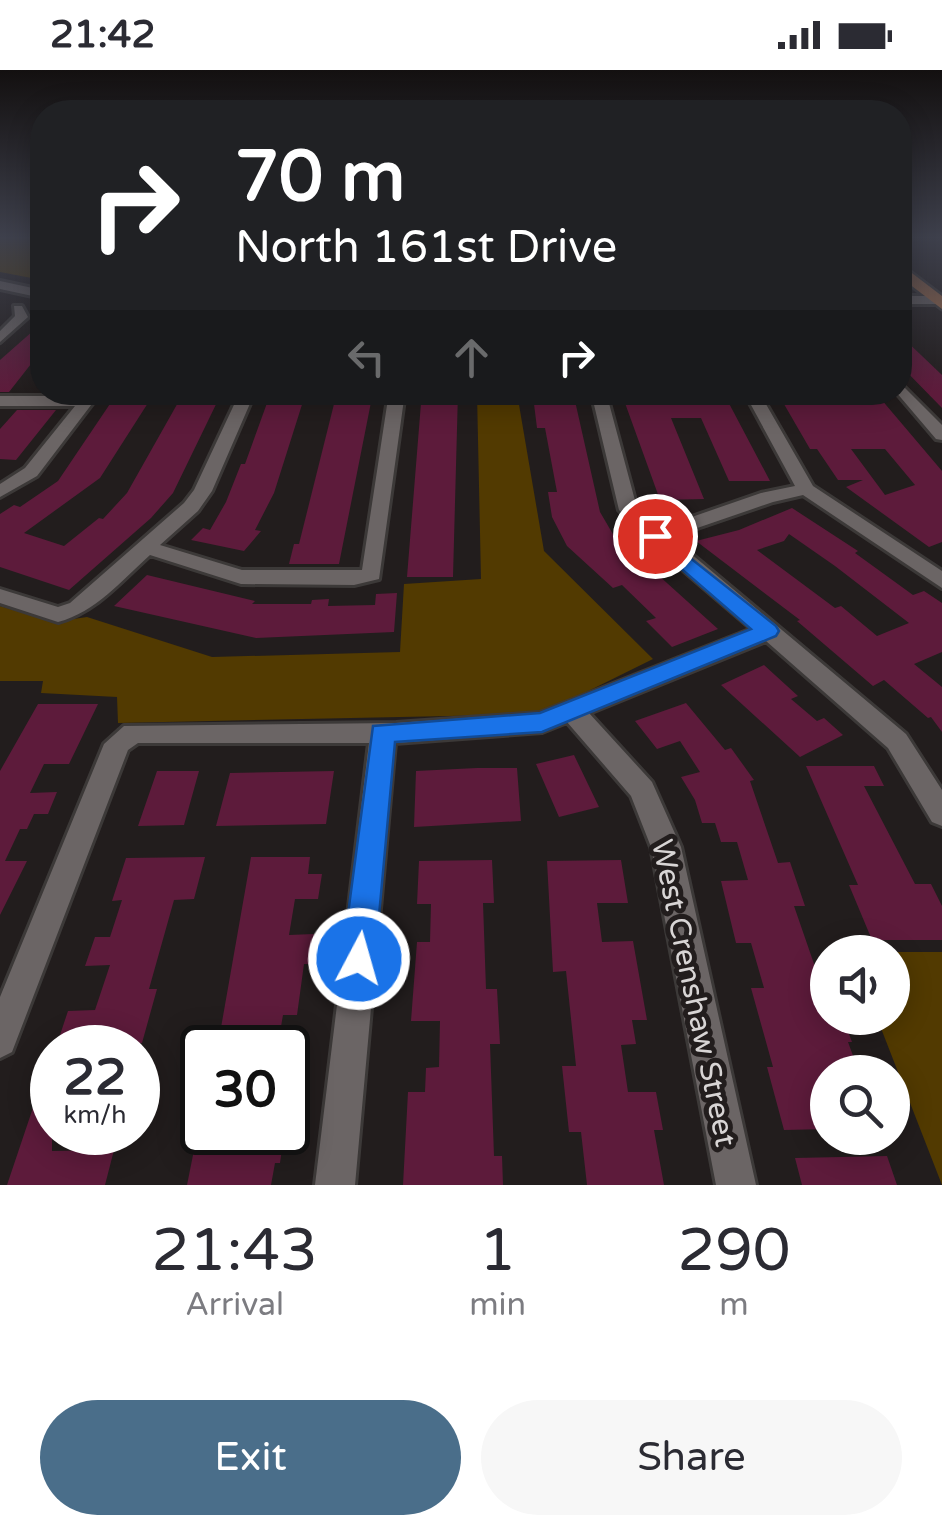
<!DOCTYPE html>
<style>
body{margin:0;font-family:"Varela Round",sans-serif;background:#f7f7f7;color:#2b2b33;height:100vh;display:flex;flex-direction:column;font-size:38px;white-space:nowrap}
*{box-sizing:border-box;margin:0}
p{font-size:32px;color:#7c7c81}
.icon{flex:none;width:55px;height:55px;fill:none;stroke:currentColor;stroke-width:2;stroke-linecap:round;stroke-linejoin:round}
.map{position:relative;height:1115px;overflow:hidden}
.side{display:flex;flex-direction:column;background:#fff;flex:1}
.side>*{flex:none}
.guide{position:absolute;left:30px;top:30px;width:882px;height:305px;border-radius:40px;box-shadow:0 5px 25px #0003;background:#202124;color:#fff;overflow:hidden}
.tools{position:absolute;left:810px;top:865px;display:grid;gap:20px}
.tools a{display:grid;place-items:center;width:100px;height:100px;border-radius:50%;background:#fff;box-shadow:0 5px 25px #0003;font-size:50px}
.speed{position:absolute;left:30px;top:955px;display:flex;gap:20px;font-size:50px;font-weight:700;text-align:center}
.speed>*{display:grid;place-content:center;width:130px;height:130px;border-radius:50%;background:#fff;box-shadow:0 5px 25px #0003;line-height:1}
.speed small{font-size:25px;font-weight:400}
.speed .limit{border:5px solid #111;border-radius:15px;background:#fff;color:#111}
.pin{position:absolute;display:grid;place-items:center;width:85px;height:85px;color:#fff;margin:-42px;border:5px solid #fff;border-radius:50%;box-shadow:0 2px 10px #0007}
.me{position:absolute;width:110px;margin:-55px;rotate:6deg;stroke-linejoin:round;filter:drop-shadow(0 0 8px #0008)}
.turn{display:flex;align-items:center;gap:35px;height:210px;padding:0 40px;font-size:45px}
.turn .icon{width:130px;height:130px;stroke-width:2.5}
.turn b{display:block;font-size:70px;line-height:85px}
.lanes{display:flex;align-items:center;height:95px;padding:0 40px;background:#0003;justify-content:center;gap:50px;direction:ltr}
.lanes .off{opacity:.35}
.eta{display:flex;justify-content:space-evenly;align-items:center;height:170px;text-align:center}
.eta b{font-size:60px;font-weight:600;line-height:70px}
.action{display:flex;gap:20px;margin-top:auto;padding:20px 40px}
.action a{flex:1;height:115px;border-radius:60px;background:#4a6e8a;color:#fff;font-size:40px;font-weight:600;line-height:115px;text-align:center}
.action a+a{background:#f7f7f7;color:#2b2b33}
.status{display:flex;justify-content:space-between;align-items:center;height:70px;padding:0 50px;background:#fff;direction:ltr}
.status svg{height:28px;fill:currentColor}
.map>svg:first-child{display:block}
.green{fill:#523a01}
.building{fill:#5d1b3b;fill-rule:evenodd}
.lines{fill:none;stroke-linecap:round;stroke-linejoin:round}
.minor-casing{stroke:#3c3938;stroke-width:6}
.major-casing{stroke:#3c3938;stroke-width:5}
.minor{fill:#6b6565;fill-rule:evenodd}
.major{fill:#a26b47;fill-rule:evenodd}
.route{fill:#1a73e8;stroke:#114b97;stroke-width:2.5}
.labels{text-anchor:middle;stroke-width:10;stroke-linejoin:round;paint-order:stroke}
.near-street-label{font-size:30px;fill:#d8d5d5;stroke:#221d1d}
</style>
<div class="status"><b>21:42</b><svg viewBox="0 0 49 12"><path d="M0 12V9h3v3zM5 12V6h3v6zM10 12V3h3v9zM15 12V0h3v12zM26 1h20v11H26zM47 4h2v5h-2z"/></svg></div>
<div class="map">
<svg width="942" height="1115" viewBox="0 0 942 1115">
<rect width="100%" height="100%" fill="#221d1d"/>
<path class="green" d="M0 166H42V210L0 202Z
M477 323H517L544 481 653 589 542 644 118 653 117 627 41 623 43 611H0V536L53 552 87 547 212 587 400 582 404 514 481 509Z
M862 882H942V1115L877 948H892V882Z"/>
<path class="building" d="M42 253V280L9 322H0V290Z
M900 265 942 305V338L900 295Z
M118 322H155L100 408 24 463 64 476 99 448 103 449 127 423 184 322H222L173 423 151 448 69 520 0 497V444L14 435 20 437 58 411Z
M271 322H306L274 423 255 460 261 461 244 481 191 470 203 458 210 460 226 432 241 394H245Z
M337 322H373L339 494H289L294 474H299Z
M437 322H458L453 507H407L421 333H435Z
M537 322H573L600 442 624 483 629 481 647 495 718 559 672 577 646 551 656 548 622 515 613 518 567 476 552 447 548 422H557L545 358H537L533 326Z
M629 322H723L770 411H729L701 348H671L704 429 660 430 625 333H632Z
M777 322H875L942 401V472L929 477 846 417 863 410H838L817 379H810ZM851 379H885L915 415 885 425Z
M17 340H56L16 390 0 389V359Z
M792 438 858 481 855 483 913 525 924 521 942 533V582L914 594 942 617V662L931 647 928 648 884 610 873 616 797 551 800 550 696 471 739 460ZM789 464 835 496 909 553 877 566 841 536 835 538 757 480 784 471Z
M147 505 255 531 252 534H311L312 530 329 529 328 536 375 535 376 524 397 523 394 562 256 568 114 536Z
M764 595 798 626 791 629 817 651 824 648 843 665 800 687 721 615Z
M686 633 725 680 731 678 754 710 750 711 778 793 790 792 805 836H794L822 917H828V948H843L852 972H848L859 1002H828V1059L784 1060 767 997H773L751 918H764L751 873H736L721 811 748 810 737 772H721L715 753H702L695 730 681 707 700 702 680 671 657 679 635 651Z
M38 634H98L69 694H44L30 723 57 722 48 744H34L27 759H20L5 791H27L0 845V701Z
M574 685 599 737 559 747 536 694Z
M806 696H874L884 716H864L915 814H931L942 836V870H872L849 815H858Z
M477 698H517L521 751 414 757 416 701Z
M157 701H199L184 755 138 756Z
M334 701 326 754 216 756 230 703Z
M205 787 194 829 174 830 149 919H157L142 973 57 974 68 941 95 940 110 895 85 896 95 867H110L122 830 112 831 126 788Z
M251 787H310L308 804H322L318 829H295L289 865 314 864 310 894H304L297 945H283L279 968 219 969Z
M492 790 494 833H483L486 919H497L500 974H490L494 1086H502L503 1115H403L408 1022H425L426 998 439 997 440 951H411L417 872H430L431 834H417L419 791Z
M621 790 628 833H597L602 872 633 871 647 950H632L636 974 621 975 628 1022H656L663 1060H654L664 1115H587L581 1062H569L562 996H576L566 901 553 902 547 791Z
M40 1017H52V1081L114 1080 105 1115H7Z
M282 1079 280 1093H275L271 1115H187L194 1080Z
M887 1086 897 1115H802L795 1088Z"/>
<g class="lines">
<defs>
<path id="minor" d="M0 211 42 220V228L0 219Z
M900 226H942V234H900Z
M14 236H22L28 247 0 272V261L15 246Z
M900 313 942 355V370L936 369 896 322H900Z
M86 322H101L37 406 0 427V414L25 398 75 336H0V326H83Z
M240 322H255L212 421 198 441 160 475 242 500H362L389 322H405L379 509 354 515 241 514 150 485C121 511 96 542 58 552L0 533V519L58 537 70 533 184 433 194 420Z
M591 322H606L637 438 660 458 761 423 795 416 744 322H759L813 416 942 501V518L803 425 773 432 671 467 906 664 942 720V756L932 752 888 678 766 571 589 643 652 712 681 777 756 1115H716L651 777 631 726 567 652 542 662 395 673 355 1115H315L369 673H138L128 680 12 982 0 988V927L104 674 124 656 396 653 540 643 752 559 648 470 619 440Z"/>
<path id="major" d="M900 194 942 226V239L900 207Z"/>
</defs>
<use href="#minor" class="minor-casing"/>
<use href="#major" class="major-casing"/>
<use href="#minor" class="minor"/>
<use href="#major" class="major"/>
</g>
<linearGradient id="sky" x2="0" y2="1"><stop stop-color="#131010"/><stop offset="0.52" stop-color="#3e404c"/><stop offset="1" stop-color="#3e404c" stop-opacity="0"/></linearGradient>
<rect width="942" height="322" fill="url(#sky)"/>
<path class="route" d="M655 460 776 556 779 561 776 566 542 662 395 672 375 889 370 901 359 905 347 901 342 889 373 656 540 643 751 559 648 470V462Z"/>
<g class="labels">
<g class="near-street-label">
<text transform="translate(694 923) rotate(78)" y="10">West Crenshaw Street</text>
</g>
</g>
</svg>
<div class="tools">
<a><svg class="icon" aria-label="sound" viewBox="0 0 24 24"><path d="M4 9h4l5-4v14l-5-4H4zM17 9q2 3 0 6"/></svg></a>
<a><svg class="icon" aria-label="search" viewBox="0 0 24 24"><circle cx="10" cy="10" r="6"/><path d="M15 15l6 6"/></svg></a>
</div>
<div class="speed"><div>22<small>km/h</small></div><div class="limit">30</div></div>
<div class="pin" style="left:655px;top:466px;background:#d93025"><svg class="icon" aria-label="arrive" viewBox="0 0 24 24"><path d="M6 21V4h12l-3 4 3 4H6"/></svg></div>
<svg class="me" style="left:359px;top:889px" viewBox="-20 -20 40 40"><circle r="17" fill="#1a73e8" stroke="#fff" stroke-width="3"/><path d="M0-11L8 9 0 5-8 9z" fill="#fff"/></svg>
<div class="guide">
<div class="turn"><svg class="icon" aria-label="right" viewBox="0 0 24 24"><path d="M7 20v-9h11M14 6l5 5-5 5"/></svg><div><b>70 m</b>North 161st Drive</div></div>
<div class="lanes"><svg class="icon off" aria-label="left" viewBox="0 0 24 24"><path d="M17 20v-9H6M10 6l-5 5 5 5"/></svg><svg class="icon off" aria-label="ahead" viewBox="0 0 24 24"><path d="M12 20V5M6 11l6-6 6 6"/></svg><svg class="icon" aria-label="right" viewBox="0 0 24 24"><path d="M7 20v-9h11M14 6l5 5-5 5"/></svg></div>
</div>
</div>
<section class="side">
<div class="eta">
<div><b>21:43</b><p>Arrival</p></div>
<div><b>1</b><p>min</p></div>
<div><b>290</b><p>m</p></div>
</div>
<div class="action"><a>Exit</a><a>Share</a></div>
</section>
